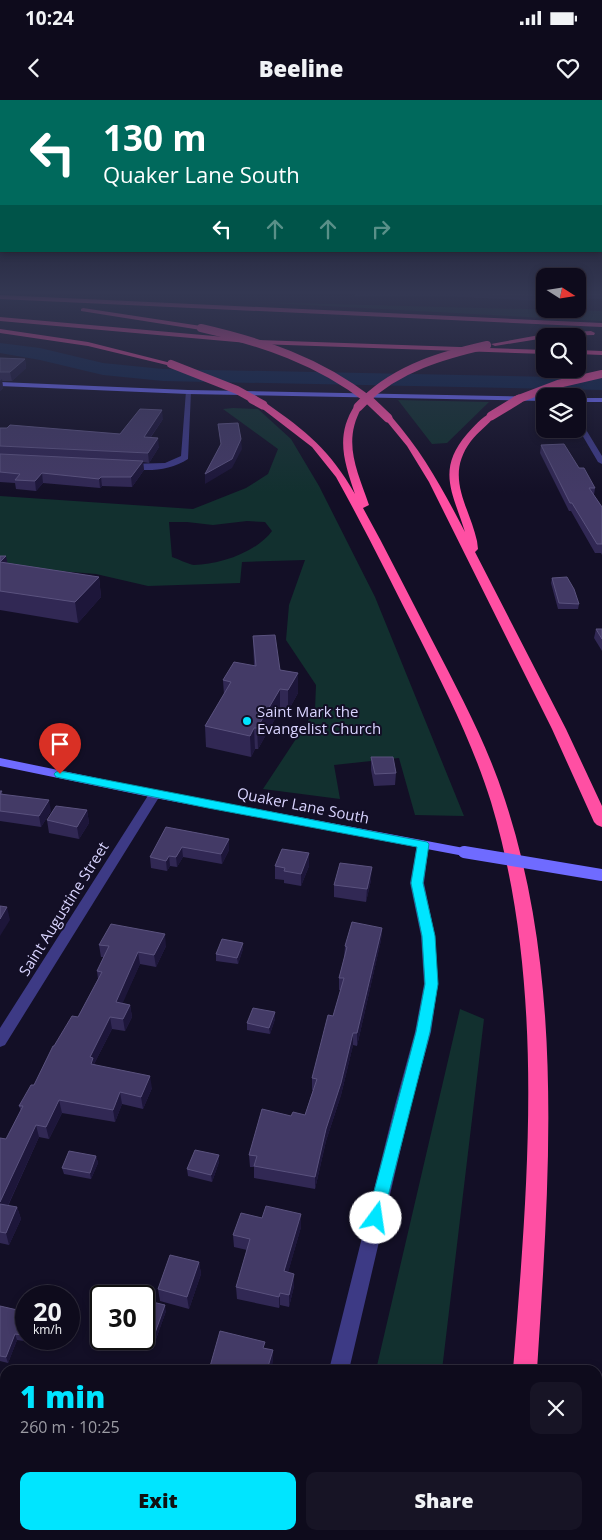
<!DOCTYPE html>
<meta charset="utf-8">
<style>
body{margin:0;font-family:"Open Sans",sans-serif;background:#171425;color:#f1f3f6;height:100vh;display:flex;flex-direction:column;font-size:19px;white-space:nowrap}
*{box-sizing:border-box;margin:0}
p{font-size:16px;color:#9b9ba3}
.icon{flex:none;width:28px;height:28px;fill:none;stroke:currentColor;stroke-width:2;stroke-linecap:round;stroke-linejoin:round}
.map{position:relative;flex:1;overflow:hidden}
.details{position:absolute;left:0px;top:1265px;width:602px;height:175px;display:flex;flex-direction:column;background:#0e0b1c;border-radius:15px 15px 0 0;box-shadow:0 2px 8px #0003,0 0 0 1px #2e2b3b}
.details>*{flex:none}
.hud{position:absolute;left:0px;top:0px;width:602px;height:152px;box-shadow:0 2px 8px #0003,0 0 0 1px #2e2b3b;background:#00695c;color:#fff;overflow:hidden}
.needle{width:32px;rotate:102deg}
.tools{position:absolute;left:536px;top:168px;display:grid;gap:10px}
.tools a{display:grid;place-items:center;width:50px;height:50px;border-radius:10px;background:#0e0b1c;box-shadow:0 2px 8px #0003,0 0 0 1px #2e2b3b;font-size:25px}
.speed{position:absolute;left:15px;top:1185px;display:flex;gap:10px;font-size:25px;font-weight:700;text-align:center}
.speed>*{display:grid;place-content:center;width:65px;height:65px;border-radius:50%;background:#0e0b1c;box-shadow:0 2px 8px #0003,0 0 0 1px #2e2b3b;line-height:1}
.speed small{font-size:12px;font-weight:400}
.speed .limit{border:2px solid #111;border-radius:8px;background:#fff;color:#111}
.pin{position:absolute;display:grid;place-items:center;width:42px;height:42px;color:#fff;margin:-51px -21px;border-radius:50% 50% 50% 0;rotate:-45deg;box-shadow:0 0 5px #0007}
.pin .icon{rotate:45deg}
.me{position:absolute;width:55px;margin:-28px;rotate:14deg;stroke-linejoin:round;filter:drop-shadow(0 0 4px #0008)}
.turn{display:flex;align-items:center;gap:18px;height:105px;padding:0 20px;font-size:22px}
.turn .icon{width:65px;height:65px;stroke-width:2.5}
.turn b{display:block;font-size:35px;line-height:42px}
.lanes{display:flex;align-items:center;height:48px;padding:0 20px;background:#0003;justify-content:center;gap:25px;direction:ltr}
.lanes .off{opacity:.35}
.round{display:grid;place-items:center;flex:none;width:52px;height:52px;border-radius:10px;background:#171425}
.head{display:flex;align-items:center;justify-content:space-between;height:85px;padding:0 20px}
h1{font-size:30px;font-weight:800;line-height:38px;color:#00e5ff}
.cta{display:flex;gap:10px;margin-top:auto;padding:10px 20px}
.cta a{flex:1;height:58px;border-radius:10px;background:#00e5ff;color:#111;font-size:20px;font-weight:800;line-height:58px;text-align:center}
.cta a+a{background:#171425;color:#f1f3f6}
.status{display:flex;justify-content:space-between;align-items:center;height:35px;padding:0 25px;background:#0e0b1c;direction:ltr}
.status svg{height:14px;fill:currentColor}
header{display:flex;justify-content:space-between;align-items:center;height:65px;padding:0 20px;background:#0e0b1c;font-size:22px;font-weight:800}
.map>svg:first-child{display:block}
.green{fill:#12302f;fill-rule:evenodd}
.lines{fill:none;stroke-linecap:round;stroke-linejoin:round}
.river{fill:#0c2248;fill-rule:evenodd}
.minor{fill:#3d3a85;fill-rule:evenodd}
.secondary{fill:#6f6bff;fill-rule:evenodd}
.motorway{fill:#ff4fa3;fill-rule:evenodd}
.secondary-bridge{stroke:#6f6bff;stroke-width:12}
.motorway-bridge-far1{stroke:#ff4fa3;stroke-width:8}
.motorway-bridge{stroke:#ff4fa3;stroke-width:9}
.wall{fill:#312854}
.shaded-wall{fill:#1d163a}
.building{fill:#433a66;stroke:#5a527e}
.route{fill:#00e5ff;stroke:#0095a6}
.poi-dot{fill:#00e5ff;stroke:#130f26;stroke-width:2}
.labels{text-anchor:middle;stroke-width:4;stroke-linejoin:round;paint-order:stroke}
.poi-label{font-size:15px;fill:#d9d4ff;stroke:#130f26;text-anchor:start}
.street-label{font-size:15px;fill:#d9d4ff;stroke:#130f26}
</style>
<div class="status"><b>10:24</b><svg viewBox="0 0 49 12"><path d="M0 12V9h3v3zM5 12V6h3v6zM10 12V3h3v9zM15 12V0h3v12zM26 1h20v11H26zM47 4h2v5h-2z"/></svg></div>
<header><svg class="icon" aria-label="back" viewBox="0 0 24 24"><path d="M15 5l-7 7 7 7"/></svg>Beeline<svg class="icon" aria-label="heart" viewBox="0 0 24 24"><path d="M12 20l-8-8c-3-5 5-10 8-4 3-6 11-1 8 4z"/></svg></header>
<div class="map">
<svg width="602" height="1440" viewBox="0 0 602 1440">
<rect width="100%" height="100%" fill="#130f26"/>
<path class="green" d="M253 202 602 211V221Z
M398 300 489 302 447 343 432 344Z
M233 308 258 309 291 339 319 386 375 497 464 716 415 715 399 658 334 665 340 699 263 689 315 610 316 585 286 540 289 505 305 460 242 462 240 483 148 486 96 474 0 466V396L193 409 246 388 268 374 278 349 223 309ZM247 421 265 422 272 431C257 452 219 465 194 465 187 464 179 459 172 457L169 422H187L213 425Z
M460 909 484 919 442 1270H376Z
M338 1435H422L421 1440H337Z"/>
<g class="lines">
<path class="river" d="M0 243 40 248 103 263 163 269 602 278V290L163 281 103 275 40 260 0 253Z"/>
<path class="minor" d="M186 291 191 292 188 359C170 371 146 372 125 368L124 366 128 364 165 363 181 356Z
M578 321 582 323 602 356V364L598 362 578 328Z
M155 690 161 694 5 945 0 947V928L149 694Z
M423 740 429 744 424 783 435 836 438 884 431 932 411 1005 349 1270H329L395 1005 415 932 424 884 421 836 410 783 417 744Z
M288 1435H310L309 1440H287Z"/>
<path class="secondary" d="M0 282 188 290 545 297V301L188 294 0 286Z
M578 298H602V302H578Z
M0 658 155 690 464 748 470 752 464 756 155 698 0 666Z"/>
<path class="motorway" d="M0 195 602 223V227L0 199Z
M83 208 201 226 205 228 201 230 81 211V209Z
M0 217 258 240 545 250V254L258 244 0 221Z
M0 229 88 242 175 264 171 266 88 246 0 233Z
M591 231 595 233 594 235 545 236V238L495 246 491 244 545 234Z
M578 250 602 251V255L578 254Z
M260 303H266C306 331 330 350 355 394 344 361 335 336 355 305L362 307C342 342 357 370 369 405L363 408C387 451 409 496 432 540 459 592 487 644 505 700 565 882 549 1082 537 1270H513C528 1082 546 886 491 702 473 644 445 589 418 535 391 482 365 429 336 377L312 347 260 307Z
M491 313 495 316C488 325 478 332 471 341 444 377 469 405 477 441L478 449 475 452 566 629 602 706V727L597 725 594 722 552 629 429 382 407 346 384 318 391 316C424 354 442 388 465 432 453 393 436 370 467 334 474 326 482 317 491 313Z
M500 1435H526V1440H500Z"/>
<path class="secondary-bridge" d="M464 752 602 775"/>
<path class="motorway-bridge-far1" d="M201 228C262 242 319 261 369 300
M171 264 237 290 255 300
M365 300C398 268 443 255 487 245
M516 300 558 284 602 274"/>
<path class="motorway-bridge" d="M252 299 263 305
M368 299 388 318
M358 307 366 299
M491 316 519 299"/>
</g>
<path class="wall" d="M354 192H545V201L441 196H355Z
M578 192H602V199L578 198Z
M0 258 25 259 26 268 12 281H2L3 288 0 291Z
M163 319 151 337 159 347 149 363 143 362 144 370 132 387 102 386 100 388 43 383 36 391 16 389 15 383 0 382V328L120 334Z
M541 345 579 368 595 388 594 395 602 407V455L601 453H595L571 411H569L540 353Z
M0 456 8 463 99 477 101 497 78 523 0 510Z
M552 478 579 504 578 509H558L551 483Z
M596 529H602V551L594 538Z
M253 536 280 570 298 573V593L288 611 280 610 258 649H255L251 657 206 647 205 626 224 595 223 580 254 565Z
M371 657 396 673 395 685 374 686 371 670Z
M0 691 3 694 51 711 41 727 0 721Z
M87 710 89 723 79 739 49 733 47 720Z
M166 727 229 739V750L222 764 183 757 177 767 170 766 167 771 151 768 150 757Z
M309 753V766L301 786 284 783V780L275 779V766Z
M371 780 366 802 334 797V785Z
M382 828 381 840 357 946 353 945 341 995 326 1041 315 1089 254 1078V1067H250L249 1055 291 1016 305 1015 313 990H312V978L333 916 341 890H339V878L344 858 345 846Z
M99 845 166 846 156 867 140 864 122 903 130 905 132 917 125 931 112 929 94 964 152 988 143 1009 122 1004 115 1022 62 1013 49 1039 39 1037 8 1106 17 1107 21 1119 9 1145 0 1143V1038L6 1039 21 1011 19 1006 34 985 54 946 78 917 98 879 97 871 104 857H101Z
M243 849 238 864 216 861V854Z
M275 912V919L270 934 247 930V923Z
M219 1055V1062L212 1082 188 1076 187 1069Z
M96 1056 98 1063 91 1079 64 1074 62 1068Z
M301 1127 288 1172 294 1186 289 1207 280 1205 279 1208 237 1199 236 1187 247 1150 234 1147 233 1135Z
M199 1162 201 1174 189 1209 160 1201 158 1189Z
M144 1200 166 1211 156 1239 144 1236Z
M0 1206 26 1212V1237L24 1241 17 1240 8 1263 0 1261Z"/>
<path class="shaded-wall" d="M25 259 26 268 12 281 10 272Z
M2 279 3 288 0 291V281Z
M162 310 163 319 144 346V337Z
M158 338 159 347 149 363 148 353Z
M241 339 242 349 232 368 205 384V374Z
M143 361 144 370 132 387 131 377Z
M42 373 43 383 36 391 35 381Z
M101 377 102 386 100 388 99 379Z
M6 456 10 476 0 462Z
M99 477 101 497 78 523 75 502Z
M298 573V593L288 611V590Z
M280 589V610L258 649 257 628Z
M254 628 255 649 251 657 250 636Z
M49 700 51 711 41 727 39 716Z
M87 710 89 723 79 739 77 727Z
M229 739V750L222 764 221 754Z
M182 747 183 757 177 767 176 757Z
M309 753V766L301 786V774Z
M169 756 170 766 167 771 166 761Z
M372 767 371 780 366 802 367 789Z
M7 807 10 820 0 836V819Z
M382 828 381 840 357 946V933Z
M165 834 166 846 156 867 154 855Z
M243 843V849L238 864 237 858Z
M138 852 140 864 118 914 116 902Z
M130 905 132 917 125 931 123 919Z
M275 912V919L270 934 269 928Z
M110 917 112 929 94 964 93 976 90 957Z
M353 933V945L341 995 326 1041 315 1089V1077L326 1029Z
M150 976 152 988 143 1009 141 997Z
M120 992 122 1004 115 1022 113 1010Z
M59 1000 62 1013 49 1039 46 1027Z
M36 1025 39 1037 3 1116 0 1106V1102Z
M219 1055V1062L212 1082 211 1075Z
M96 1056 98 1063 91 1079 90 1073Z
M17 1107 21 1119 9 1145 6 1133Z
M301 1114V1127L285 1183 284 1171Z
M199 1162 201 1174 189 1209 187 1197Z
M294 1174V1186L289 1207V1195Z
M280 1193V1205L279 1208V1197Z
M165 1205 166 1211 156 1239 155 1233Z
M26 1226V1237L24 1241 22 1235Z
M15 1234 17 1240 8 1263 6 1257Z
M273 1250V1262L271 1270H267Z
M203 1435H208L207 1440H202Z"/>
<path class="building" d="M355 192H545V196L441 192Z
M578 192H602V195L578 194Z
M0 258 25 259 10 272H0Z
M140 309 162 310 144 337 158 338 148 353 0 346V328H7L10 325 120 334Z
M238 323 241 339 232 359 205 374 221 344 218 324Z
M564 344 579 368H584L595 388H589L602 407V444H597L572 403H570L541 345Z
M0 354 143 361 131 377H101L99 379 42 373 35 381 15 380 20 374 0 372Z
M0 456H6L0 462 99 477 75 502 0 491Z
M567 477 574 489 579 504 559 503 552 478Z
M596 529H602V539Z
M275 535 280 570 298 573 288 590 280 589 257 628H254L250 636 205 626 231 582 223 580 234 562 256 566 253 536Z
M371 657H393L396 673 375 674Z
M0 691H2L0 694 49 700 39 716 0 711Z
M56 706 87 710 77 727 47 720Z
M166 727 229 739 221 754 182 747 176 757 169 756 166 761 150 757Z
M282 749 309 753 301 774 284 771 285 768 275 766Z
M340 763 372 767 367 789 334 785Z
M0 806 7 807 0 819Z
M352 822 382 828 357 933H353L341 983 326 1029 315 1077 254 1066 257 1056 249 1055 262 1009 291 1016 293 1012 305 1015 317 979 312 978 328 915 333 916 344 878H339L347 847 345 846Z
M111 824 165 834 154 855 138 852 116 902 130 905 123 919 110 917 90 957 93 958 91 964 150 976 141 997 120 992 113 1010 59 1000 46 1027 36 1025 0 1102V1038L6 1039 23 1006H19L31 985H34L53 946H54L72 916 78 917 102 872 97 871 109 846 99 845Z
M222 839 243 843 237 858 216 854Z
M253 908 275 912 269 928 247 923Z
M195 1050 219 1055 211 1075 187 1069Z
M69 1051 96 1056 90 1073 62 1068Z
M0 1104 17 1107 6 1133 0 1132Z
M266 1106 301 1114 284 1171 294 1174 289 1195 280 1193 279 1197 236 1187 250 1139 233 1135 241 1113 262 1118Z
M170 1155 199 1162 187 1197 158 1189Z
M144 1200 165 1205 155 1233 144 1230Z
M0 1206 26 1212V1226L22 1235 15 1234 6 1257 0 1256Z
M220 1231 265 1242 263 1248 273 1250 267 1270H209Z
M170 1435H203L202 1440H168Z"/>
<linearGradient id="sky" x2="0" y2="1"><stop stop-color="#0a0815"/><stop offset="0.49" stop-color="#333752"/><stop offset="1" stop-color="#333752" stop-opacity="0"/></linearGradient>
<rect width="602" height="393" fill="url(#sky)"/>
<path class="route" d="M60 671 427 742 429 744 423 783 435 836 438 884 430 932 381 1124 376 1126 370 1124 367 1118 416 932 425 884 422 836 411 783 417 747 208 708 56 677 54 674 56 672Z"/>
<circle class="poi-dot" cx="247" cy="621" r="5"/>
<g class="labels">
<g class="poi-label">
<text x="257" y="617">Saint Mark the<tspan x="257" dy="17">Evangelist Church</tspan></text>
</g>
<g class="street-label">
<text transform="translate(303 706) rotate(11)" y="5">Quaker Lane South</text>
<text transform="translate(64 809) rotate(-58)" y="5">Saint Augustine Street</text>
</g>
</g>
</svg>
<div class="tools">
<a><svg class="needle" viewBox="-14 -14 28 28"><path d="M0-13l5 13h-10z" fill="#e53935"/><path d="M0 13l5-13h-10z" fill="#9b9ba3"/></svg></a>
<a><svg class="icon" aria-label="search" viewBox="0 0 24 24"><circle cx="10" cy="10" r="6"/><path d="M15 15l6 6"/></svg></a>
<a><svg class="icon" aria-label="layers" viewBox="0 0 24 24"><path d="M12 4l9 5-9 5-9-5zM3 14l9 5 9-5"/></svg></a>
</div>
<div class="speed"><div>20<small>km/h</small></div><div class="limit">30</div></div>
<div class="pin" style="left:60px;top:674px;background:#d93025"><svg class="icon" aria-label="arrive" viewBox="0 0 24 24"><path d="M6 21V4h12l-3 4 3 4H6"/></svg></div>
<svg class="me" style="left:376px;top:1118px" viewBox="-20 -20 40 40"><circle r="19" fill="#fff"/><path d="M0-13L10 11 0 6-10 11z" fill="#00e5ff"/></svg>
<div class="hud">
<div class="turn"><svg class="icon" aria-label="left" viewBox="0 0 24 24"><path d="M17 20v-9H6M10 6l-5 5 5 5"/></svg><div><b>130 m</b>Quaker Lane South</div></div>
<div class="lanes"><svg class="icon" aria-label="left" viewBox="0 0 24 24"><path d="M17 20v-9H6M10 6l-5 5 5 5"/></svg><svg class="icon off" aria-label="ahead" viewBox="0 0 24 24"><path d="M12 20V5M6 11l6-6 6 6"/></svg><svg class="icon off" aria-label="ahead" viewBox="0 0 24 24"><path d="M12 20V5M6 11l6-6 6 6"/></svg><svg class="icon off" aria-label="right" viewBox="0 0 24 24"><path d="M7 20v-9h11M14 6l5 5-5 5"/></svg></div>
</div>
<section class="details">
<div class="head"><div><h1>1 min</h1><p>260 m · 10:25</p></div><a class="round"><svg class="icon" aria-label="close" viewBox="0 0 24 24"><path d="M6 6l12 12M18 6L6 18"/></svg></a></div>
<div class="cta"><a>Exit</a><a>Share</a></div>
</section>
</div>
